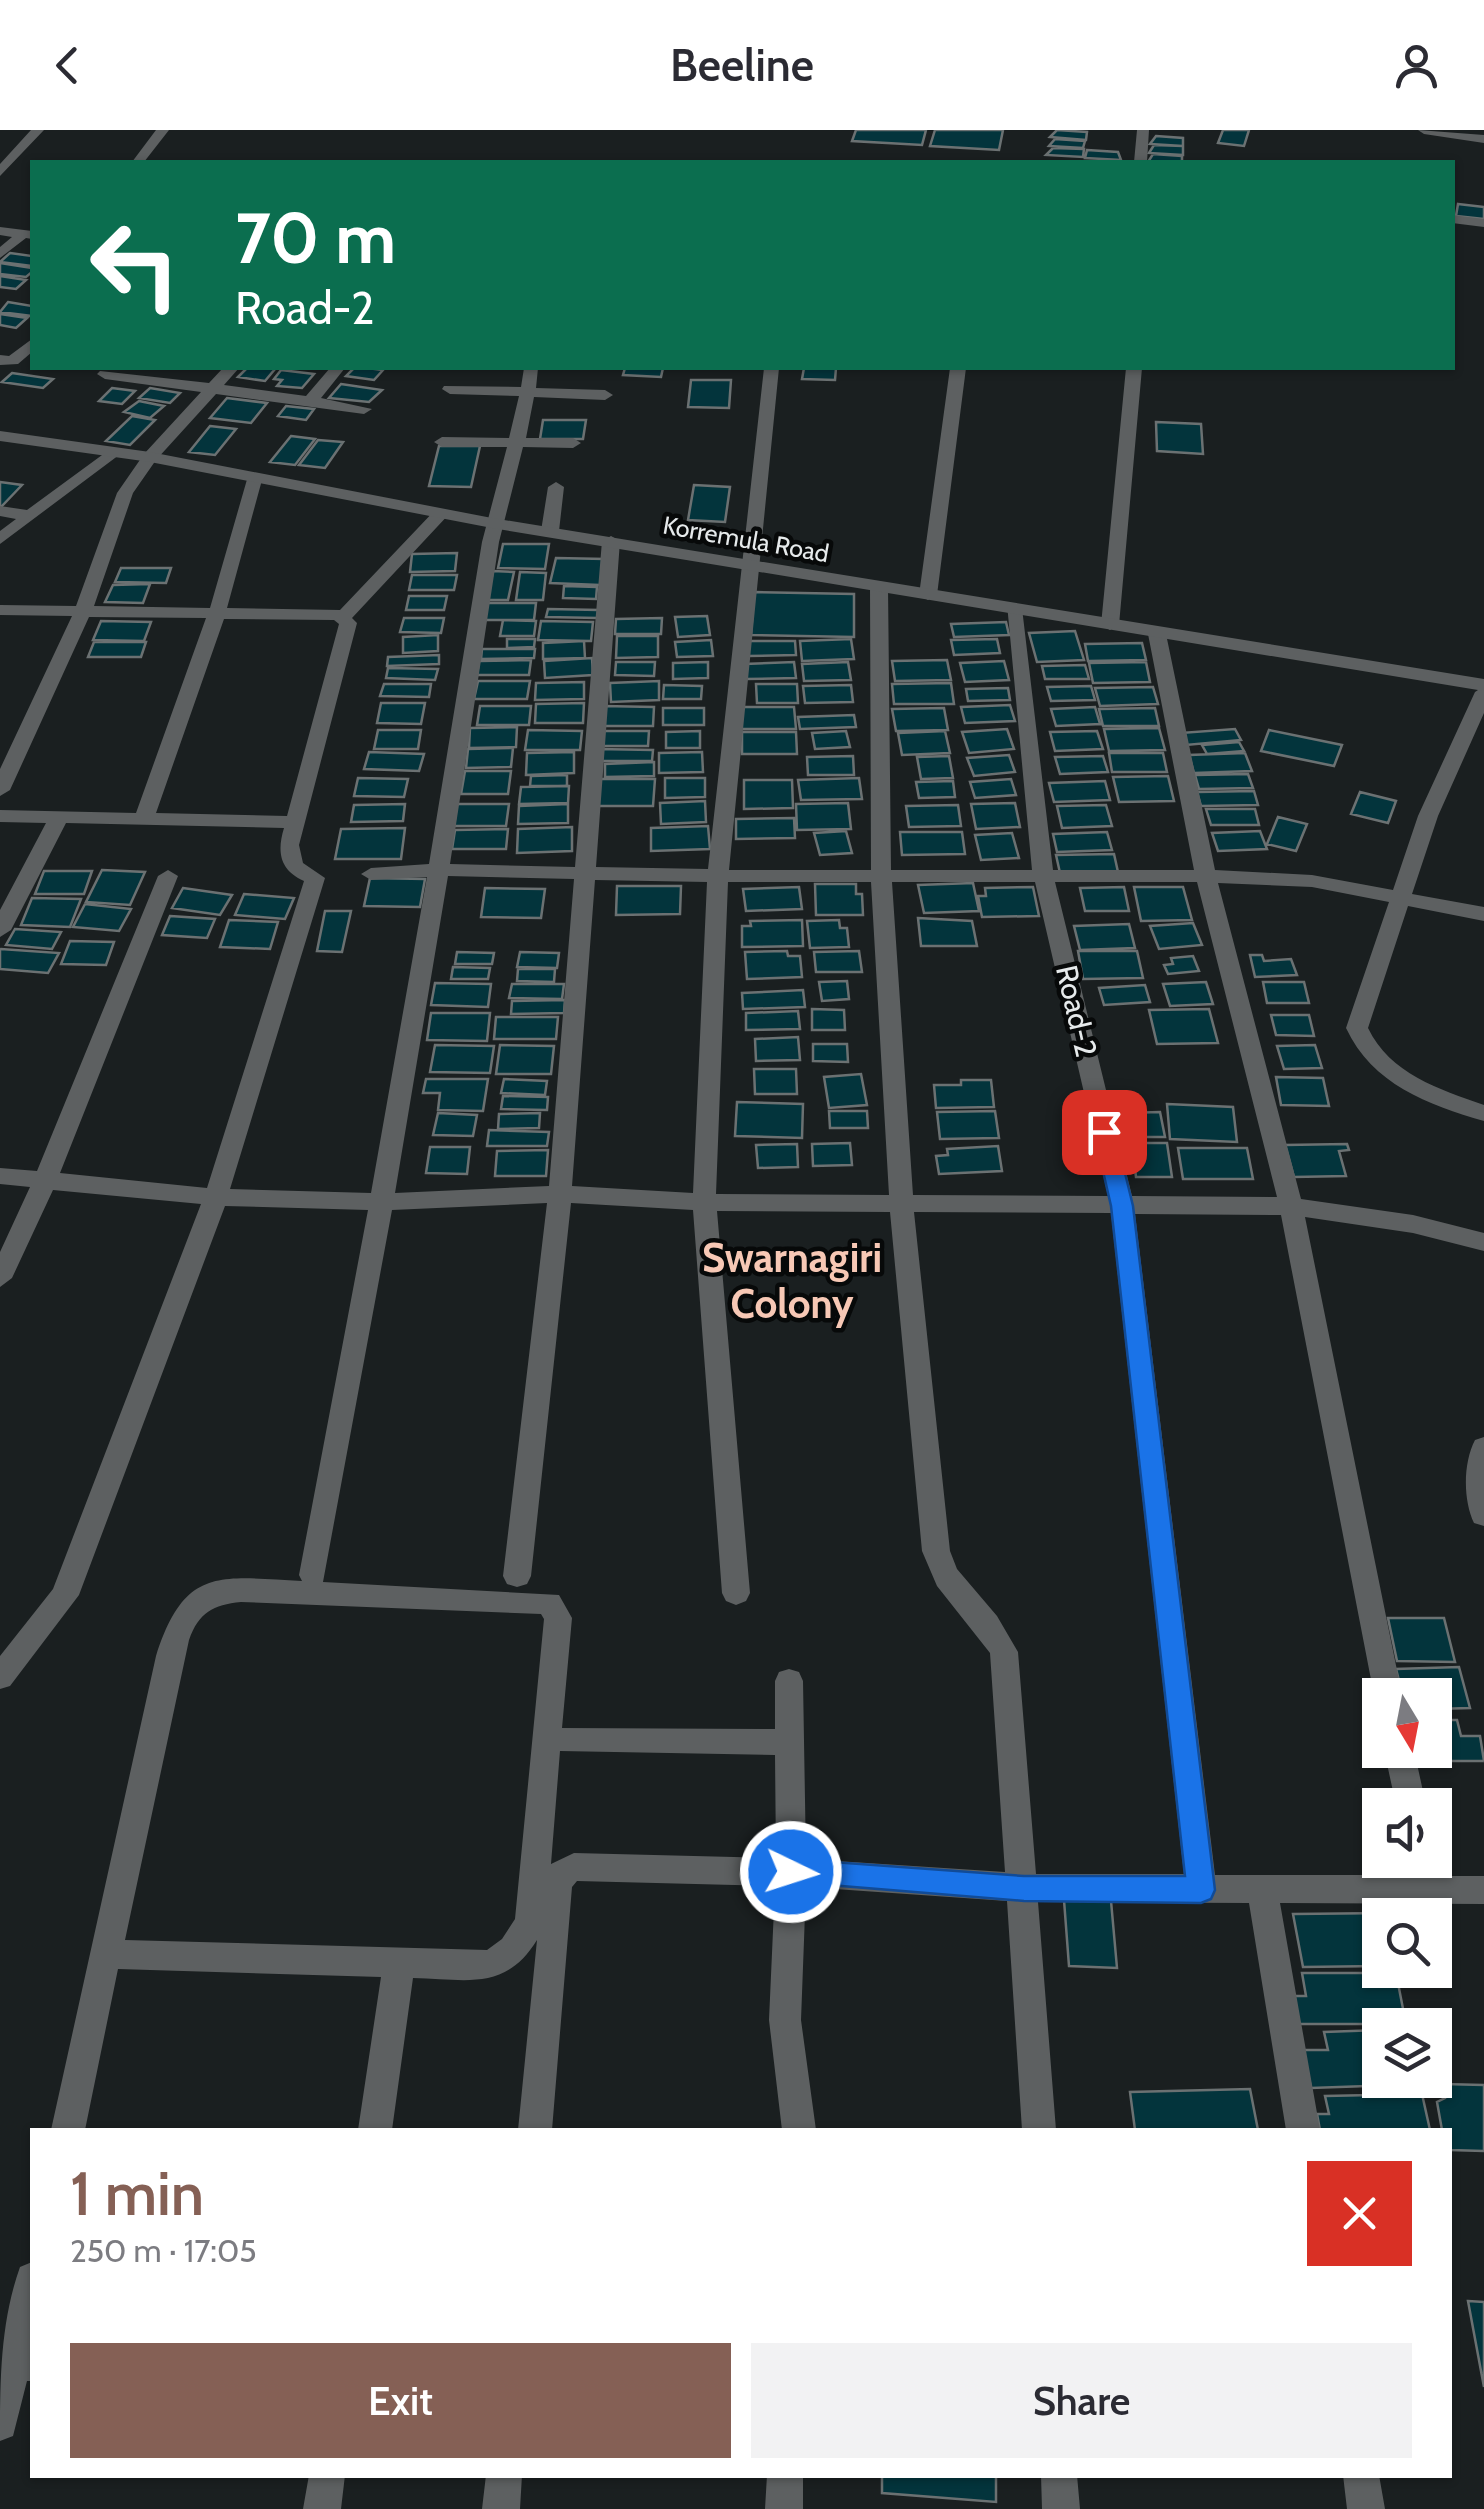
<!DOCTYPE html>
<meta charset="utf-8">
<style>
body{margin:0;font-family:Cabin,sans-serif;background:#f2f2f3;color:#2b2b33;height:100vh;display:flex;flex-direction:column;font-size:38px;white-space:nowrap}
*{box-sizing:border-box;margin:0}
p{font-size:32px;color:#7c7c81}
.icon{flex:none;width:55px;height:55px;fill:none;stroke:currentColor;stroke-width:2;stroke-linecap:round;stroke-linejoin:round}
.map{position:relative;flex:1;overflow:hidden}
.side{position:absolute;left:30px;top:1998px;width:1422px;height:350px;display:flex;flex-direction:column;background:#fff;border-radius:0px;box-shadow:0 2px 8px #0004}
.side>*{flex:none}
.top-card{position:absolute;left:30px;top:30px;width:1425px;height:210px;border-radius:0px;box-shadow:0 2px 8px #0004;background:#0b6e4f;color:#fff;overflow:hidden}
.needle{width:65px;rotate:170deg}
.tools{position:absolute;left:1362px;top:1548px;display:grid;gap:20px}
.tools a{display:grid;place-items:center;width:90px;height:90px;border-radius:0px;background:#fff;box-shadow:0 2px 8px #0004;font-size:50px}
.pin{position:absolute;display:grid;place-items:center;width:85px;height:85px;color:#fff;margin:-42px;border-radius:20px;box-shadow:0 5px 15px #0006}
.me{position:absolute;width:110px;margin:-55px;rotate:94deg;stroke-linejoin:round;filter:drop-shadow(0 0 8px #0008)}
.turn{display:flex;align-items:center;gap:35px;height:210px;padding:0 40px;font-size:45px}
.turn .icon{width:130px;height:130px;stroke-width:2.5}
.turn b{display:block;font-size:70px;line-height:85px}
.round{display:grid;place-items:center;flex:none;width:105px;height:105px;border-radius:0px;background:#f2f2f3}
.overview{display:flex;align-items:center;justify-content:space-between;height:170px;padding:0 40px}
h1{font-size:60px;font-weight:600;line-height:75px;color:#856055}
.action{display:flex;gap:20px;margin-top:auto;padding:20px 40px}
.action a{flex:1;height:115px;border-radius:0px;background:#856055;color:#fff;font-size:40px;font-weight:600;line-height:115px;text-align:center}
.action a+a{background:#f2f2f3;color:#2b2b33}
header{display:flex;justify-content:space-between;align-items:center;height:130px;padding:0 40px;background:#fff;font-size:45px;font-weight:600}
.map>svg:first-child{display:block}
.building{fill:#03343c;stroke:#6b7172;stroke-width:2.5}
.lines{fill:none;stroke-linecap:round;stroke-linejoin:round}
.minor{fill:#5d6061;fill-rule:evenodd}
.tertiary{fill:#5d6061;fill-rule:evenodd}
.route{fill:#1a73e8;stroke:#114b97;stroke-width:2.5}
.labels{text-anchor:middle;stroke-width:9;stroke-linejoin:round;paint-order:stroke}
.far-street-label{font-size:25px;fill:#e6eaeb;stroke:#070909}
.street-label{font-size:30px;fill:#e6eaeb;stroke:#070909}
.district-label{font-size:40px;font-weight:bold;fill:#f7c8b5;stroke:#070909}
</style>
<header><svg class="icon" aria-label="back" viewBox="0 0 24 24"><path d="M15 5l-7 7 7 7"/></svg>Beeline<svg class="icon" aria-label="person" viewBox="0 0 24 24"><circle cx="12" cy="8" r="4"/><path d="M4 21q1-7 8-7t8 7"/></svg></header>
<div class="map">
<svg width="1484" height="2379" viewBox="0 0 1484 2379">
<rect width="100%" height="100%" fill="#1a1f20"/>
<path class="building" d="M856 0H926L922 15 852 11Z
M935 0H1003L999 20 930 16Z
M1057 0 1087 2 1086 10 1050 7Z
M1223 0H1249L1244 16 1218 13Z
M1156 6 1183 8V16L1150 14Z
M1055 9 1085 11 1083 18 1049 16Z
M1154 15 1183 16V25L1149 23Z
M1053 18 1084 19 1083 27 1046 25Z
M1087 20 1118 22 1121 30 1085 28Z
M1153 24 1182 26V32H1148Z
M1458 74 1484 77V89L1456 86Z
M10 123 32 126V136L0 132Z
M0 133 32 138V142L26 147 0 144Z
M0 146 26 150 16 159 0 157Z
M8 172 32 176V186L0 182Z
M0 184 27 188 16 198 0 195Z
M247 238H264L275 239 265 251 238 247Z
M354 238H367L383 240 374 250 346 246Z
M625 238H663L661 247 623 245Z
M804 238H836L835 250 802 249Z
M281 240 314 244 302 258 277 256 282 250 274 249Z
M12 243 53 249 43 258 2 252Z
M691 250H731L729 278 688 277Z
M341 254 382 260 369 272 329 268Z
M112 258 135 261 122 274 99 271Z
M150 258 180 263 170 273 139 268Z
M227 268 267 273 251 293 210 288Z
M139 271 164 276 150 288 124 282Z
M286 276 314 279 306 290 278 286Z
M132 286 155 290 130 315 106 311Z
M543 290H586L583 309H540Z
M1156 292 1201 294 1203 324 1157 321Z
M210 296 236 299 215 325 189 322Z
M291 306 315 309 295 335 270 332Z
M318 310 343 312 325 338 299 335Z
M439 316H480L471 357 429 356Z
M0 352 22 355 1 377H0Z
M694 355 730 357 725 392 688 390Z
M503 414H549L545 439 498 438Z
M457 423 455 441 410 442 412 424Z
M556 428 605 429 600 455 550 453Z
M121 438H171L166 453 115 452Z
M493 441 514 442 508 470H487Z
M520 442 546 443 543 470H516Z
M412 445H457L454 460H409Z
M150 454 143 473 105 472 113 455Z
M564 456 597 457 596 469 563 468Z
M754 462 854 464V507L751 505Z
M409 466H447L444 480H406Z
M487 473H536L534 490H485Z
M548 479 599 480 598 488 546 487Z
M707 486 710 505 678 507 675 487Z
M404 488H444L441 503 400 502Z
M662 488 661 504H615L616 489Z
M503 490 536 491 534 506H500Z
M101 491 151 492 144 511 93 510Z
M541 491 593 492 591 511 538 510Z
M1006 492 1009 505 954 507 951 494Z
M1075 501 1084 530 1037 532 1029 503Z
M438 505V521L403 523V507Z
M617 506H658V527L616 528Z
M507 509H535L534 517 507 518Z
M851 509 854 529 802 531 800 511Z
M997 509 1000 523 954 525 951 510Z
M711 510 713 526 677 527 675 512Z
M584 511 585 528 543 529V513Z
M748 511H795L796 525 748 526Z
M94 512H146L141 527H88Z
M1142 513 1146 530 1088 531 1085 514Z
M482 519H535L534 528 481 529Z
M439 525V534L387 536 388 527Z
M592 528 593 545 545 548 544 531Z
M531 530 529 545H477L479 531Z
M947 530 951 550 895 551 892 531Z
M1004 531 1009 550 965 552 960 533Z
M616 532H655L654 546 615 545Z
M708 532V548L673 549V533Z
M794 532 796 548 746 549 744 534Z
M848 532 851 550 804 551 802 534Z
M1146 532 1150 552 1093 553 1089 533Z
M1085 535 1089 549H1045L1042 536Z
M388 538 438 539 435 550 386 548Z
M478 551H530L527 569H474Z
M659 551V570L611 572 610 553Z
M584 552V569L535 570 536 553Z
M951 553 954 574H894L892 554Z
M384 554H431L429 567 380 566Z
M756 554H797L798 573H757Z
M664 555 702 556 701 569H663Z
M851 555 853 572 805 573 803 556Z
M1091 556 1095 570 1051 571 1047 557Z
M1153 557 1158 574 1100 576 1095 558Z
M1008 558 1010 570 968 571 966 559Z
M381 573H425L421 594 377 593Z
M584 573 583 593H535L536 574Z
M1010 575 1015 591 965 593 961 577Z
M480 576H531L529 595H477Z
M603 576 654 577 653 596H601Z
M738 577H794L796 599H738Z
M1095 577 1100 594 1056 596 1051 579Z
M663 578H704V595H663Z
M944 578 948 600 896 601 892 579Z
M1155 578 1159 596H1103L1099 579Z
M854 585 856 597 800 599 798 587Z
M517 597 516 617 469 618 470 598Z
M1159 598 1165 620 1109 621 1104 599Z
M1007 599 1014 619 969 623 962 602Z
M1235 599 1241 610 1186 615 1180 603Z
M378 600H421L418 619H374Z
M528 600 582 601 580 620H525Z
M1269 600 1342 615 1334 636 1261 621Z
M600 601H649L648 616H598Z
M700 601V618H666V602Z
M846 601 850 617 815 619 812 603Z
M945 601 950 623 902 625 898 603Z
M1097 601 1103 619 1055 621 1050 602Z
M742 602H796L797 624H742Z
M1239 612 1244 621 1207 624 1202 615Z
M513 618 511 637 466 638 468 619Z
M597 619 653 620 652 631H595Z
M369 622 424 624 419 641 364 639Z
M574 622V643L526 645 527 623Z
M702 622 703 642 659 643V623Z
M1109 623H1163L1167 642H1112Z
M1245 623 1252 641 1194 643 1189 625Z
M1009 625 1015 642 974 646 967 628Z
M853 626 854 645H808L807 627Z
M949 626 953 648 921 649 917 627Z
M1103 626 1108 642 1060 644 1055 627Z
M654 632V646L605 647V634Z
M465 641H511L508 664H461Z
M1248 644 1253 658 1199 659 1195 645Z
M567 645V656H530L531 646Z
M1168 646 1174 671 1119 672 1113 647Z
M358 648 408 649 404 667 354 666Z
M665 648H705V667L665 668Z
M859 648 862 669 801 670 798 650Z
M598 649H655L653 676H596Z
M1011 649 1016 665 975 668 970 652Z
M744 650H792L793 678 744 679Z
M953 651 955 667 919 668 916 652Z
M1105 651 1110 670 1054 672 1049 653Z
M569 656 568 673 519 674 521 657Z
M1254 661 1258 675 1201 676 1197 662Z
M1360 662 1396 671 1388 693 1351 684Z
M705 671 706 692 661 694 660 673Z
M848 673 851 699 797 700 796 674Z
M1015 673 1020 697 976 699 971 674Z
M405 674 403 691 351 692 354 675Z
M457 674H509L506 696H454Z
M568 674V693L518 694 519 676Z
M958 675 961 696 909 697 906 676Z
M1106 675 1112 696 1062 698 1057 676Z
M1206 679H1255L1259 695H1211Z
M1278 687 1307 694 1296 721 1267 714Z
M794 688 795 708 736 709V689Z
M708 696 710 719 651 721V698Z
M572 697V721L517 723 518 699Z
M405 698 401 729H335L341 699Z
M508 699 506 719H452L455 700Z
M846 701 852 723 820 725 814 703Z
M1260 701 1267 719 1218 721 1212 703Z
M900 702H962L965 724 902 725Z
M1107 702 1112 720 1057 722 1053 704Z
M1012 703 1019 728 981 730 975 705Z
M1114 724 1118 742 1060 743 1056 725Z
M102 740 145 742 130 775 86 772Z
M44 741H92L84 764H35Z
M370 748 425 749 420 777 364 776Z
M973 753 979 781 924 783 918 755Z
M815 754H856V764H862L863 785H816Z
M617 756H681L680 784 616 785Z
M799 757 802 779 746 781 743 759Z
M1033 757 1039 786 982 787 978 766H986L985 758Z
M1124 757 1129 781H1085L1080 758Z
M1134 757H1183L1192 790 1141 791Z
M183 758 232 765 220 785 172 778Z
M485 758 545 759 541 788 481 787Z
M244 764 294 768 285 789 235 785Z
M32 768 81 769 70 797 21 795Z
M85 774 131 779 119 801 73 797Z
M325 781H351L342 822 317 821Z
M170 786 215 789 207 808 162 805Z
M918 788 972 791 977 816H921Z
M229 790 278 792 270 819 220 817Z
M802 790 803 816 742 817V796H751L750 791Z
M839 790 840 798H847L849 817 810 818 807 791Z
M1193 793 1202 815 1159 819 1150 796Z
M1129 794 1135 818 1080 820 1074 796Z
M15 799 61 802 52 819 6 815Z
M70 811 114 812 106 835 61 834Z
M0 820 1 819 59 823 48 843 0 839Z
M787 821 788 826H800L802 847 747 849 745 822Z
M859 821 862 842H816L814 822Z
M1078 821H1137L1143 848 1083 849Z
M457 822 494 823 492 834H455Z
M520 822 559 823 557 838 517 837Z
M1250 825H1262L1264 831 1291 829 1297 845 1255 847Z
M1193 826 1199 841 1168 844 1164 835 1173 834 1171 828Z
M453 837 490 838 488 849H451Z
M518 839H555L554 852 517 851Z
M847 851 849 869 822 871 819 852Z
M1206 852 1213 874 1170 876 1163 854Z
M1263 852H1304L1309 873H1267Z
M435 853 491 854 488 877 431 875Z
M512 854H564L562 869 509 868Z
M1145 855 1150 872 1104 875 1099 858Z
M803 860 805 877 743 879 742 863Z
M565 870 564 883 511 884 512 871Z
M812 879 844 880 845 900H812Z
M1209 879 1218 913 1157 914 1149 880Z
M798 881 800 899 746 900V883Z
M431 883H490L487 911 427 910Z
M1271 885H1309L1314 906 1276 905Z
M496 887H558L556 909H494Z
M798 907 800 930 756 931 755 909Z
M813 914H847L848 932 813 931Z
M435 915 494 916 490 943 430 942Z
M500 915 554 916 551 944H496Z
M1315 915 1322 938 1284 939 1277 916Z
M754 939H796L797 964H755Z
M861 944 867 975 829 978 824 947Z
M1276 947 1323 948 1329 976 1281 975Z
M426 949H488L483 981 438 980 440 963H423Z
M504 949 547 951 545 965 501 963Z
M961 950H991L994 977 936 978 934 955H961Z
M503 966 548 967 547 980 501 979Z
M737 972 803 974 802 1008 735 1006Z
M1167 974 1233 977 1237 1012 1170 1009Z
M829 981H867L868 998H830Z
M995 981 999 1008 940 1009 937 982Z
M1160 982 1165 1007H1129L1125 983Z
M438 983 477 985 473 1006 433 1005Z
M540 983 539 998 498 999 499 984Z
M489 1000 549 1002 547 1016H487Z
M850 1013 852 1035 813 1036 812 1014Z
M1132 1013H1167L1172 1047H1136Z
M797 1014 798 1037 758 1038 756 1015Z
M1347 1014 1349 1020 1339 1021 1346 1046 1294 1047 1285 1015Z
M998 1016 1002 1041 939 1044 936 1026 948 1025 947 1019Z
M430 1017H470L467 1044 426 1043Z
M1178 1018H1247L1253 1049H1183Z
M548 1020 546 1046H495L497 1021Z
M1388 1488H1444L1455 1532 1397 1531Z
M1459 1537 1470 1578 1435 1579V1565H1393L1402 1562 1396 1539Z
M1435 1590H1457L1461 1606H1480L1484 1631H1413L1410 1620H1435Z
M1064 1770 1111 1771 1117 1838 1069 1836Z
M1391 1783 1380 1785V1836L1303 1837 1293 1784Z
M1302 1843H1396L1406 1894H1297L1292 1866H1306Z
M1380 1900V1950H1423L1424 1954 1311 1958 1303 1920H1328L1324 1902Z
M1442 1954 1484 1955V2021L1450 2020V2000H1442L1437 1972 1445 1968Z
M1250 1959 1258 2000H1135L1130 1962Z
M1422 1964 1430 2000H1320L1317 1984H1329L1325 1966Z
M1468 2171 1484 2172V2257Z
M882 2345H996V2372L882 2363Z"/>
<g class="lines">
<path class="minor" d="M31 0H44L0 46V34Z
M156 0H169L144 32H132Z
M1137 0H1149L1147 32H1134Z
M1418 0 1484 5V13L1424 4Z
M1452 85 1484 89V97L1452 93Z
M0 97 32 101V109L26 108 0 128V117L12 107 0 105Z
M32 209V222L18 234 0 235V225L9 226Z
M223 238H239L224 255 306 266 330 238H345L321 268 372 279 364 284 216 264 156 330 133 363 94 476 210 478 248 346 262 350 227 478 340 480 437 378 451 382 352 488 357 493 299 715 303 733 325 748 230 1059 371 1063 427 747 371 750 361 744 371 738 429 734 482 412 507 317H442L434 312 442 307 509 308 519 266 450 264 442 259 444 256 521 257 524 238H538L536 258 605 260 613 265 605 270 534 267 526 308H573L581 313 573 318 523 317 499 412 450 734 575 737 602 411 611 406 620 411 596 737 708 739 764 238H779L729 740H871L870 457 879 452 888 457 891 740H1032L1007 474 1022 478 1053 740H1194L1148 504 1151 500 1166 504 1215 740 1312 745 1393 760 1418 686 1475 562 1484 556V583L1438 686 1412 764 1484 777V791L1408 776 1368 898C1390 944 1439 959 1484 975V991C1428 975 1372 954 1346 898L1389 772 1312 757 1218 753 1301 1069 1413 1085 1484 1103V1121L1413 1103 1305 1087 1402 1565H1380V1575L1374 1565 1281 1085 1135 1084 1215 1745H1411L1408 1730H1435V1723L1442 1746H1484V1774L1280 1773 1320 2000H1286L1249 1773 1038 1772 1056 2000H1022L1007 1771 806 1757 801 1890 816 2000H782L769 1890 775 1756 577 1751 572 1757 552 2000H518L537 1810C505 1862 466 1849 413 1848L392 2000H358L381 1847 118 1839 85 2000H51L156 1526C185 1436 219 1447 302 1451L299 1445 368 1080 225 1076 79 1465 10 1556 0 1559V1526L53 1459 201 1074 53 1060 12 1148 0 1157V1122L30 1057 0 1054V1038L37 1041 158 746 168 740 178 746 60 1043 207 1058 304 751C279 740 277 721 284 698L66 693 11 800 0 807V780L46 693 0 692V680L136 683 206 488 89 487 10 660 0 666V639L72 486 0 485V475L76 476 117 363 144 324 201 262 105 249 97 244 100 241 209 253ZM224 489 334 490 339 494 287 686 156 683ZM448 746 574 749 549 1056 395 1063ZM595 750 707 752 693 1063 572 1056ZM728 752H871L889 1065 716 1064ZM892 752H1035L1108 1066 913 1065ZM1055 752H1197L1277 1067 1132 1066ZM547 1073 503 1446 507 1454 517 1457 527 1454 531 1446 571 1073 693 1080 722 1463 726 1471 736 1475 746 1471 750 1463 717 1081 890 1082 922 1421 937 1456 990 1523 1005 1742 806 1729 803 1551 799 1542 789 1539 779 1542 775 1551V1599L562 1598 572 1488 559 1465 323 1452 392 1080ZM914 1082 1111 1083 1184 1744H1036L1018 1522 997 1486 957 1439 950 1421ZM241 1472 541 1484 544 1489 515 1789 502 1809 487 1820 125 1810 189 1510C199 1482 213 1475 241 1472ZM560 1621 775 1625 776 1728 574 1723 551 1734Z
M950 238H966L937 465 928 470 919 465Z
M1126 238H1142L1119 495 1110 500 1101 495Z
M113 317 121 322 119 325 0 414V401L16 389 0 386V376L27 380Z
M556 352 564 357 559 401 550 406 541 401 548 357Z
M1484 1307V1396L1474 1393C1463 1370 1463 1333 1475 1310Z
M1384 1620H1414L1426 1675H1396Z
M32 2132V2251H27L13 2306 0 2311C0 2252 0 2193 20 2137Z
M309 2345H345L341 2379H303Z
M486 2345H522L520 2379H482Z
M767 2345H803V2379H765Z
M1041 2345H1077L1080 2379H1042Z
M1343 2345H1379L1385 2379H1347Z"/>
<path class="tertiary" d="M0 301 150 322 492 388 1484 549V561L492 398 150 332 0 311Z"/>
</g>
<path class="route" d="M1104 995 1115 1002 1133 1076 1215 1760 1211 1769 1201 1773 1024 1771 781 1751 777 1742 781 1733 791 1729 1024 1746H1185L1111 1076 1094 1002Z"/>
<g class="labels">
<g class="far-street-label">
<text transform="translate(746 409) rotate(10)" y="9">Korremula Road</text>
</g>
<g class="street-label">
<text transform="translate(1076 881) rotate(77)" y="10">Road-2</text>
</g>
<g class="district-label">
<text x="792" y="1142">Swarnagiri<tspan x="792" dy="46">Colony</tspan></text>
</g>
</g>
</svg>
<div class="tools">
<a><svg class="needle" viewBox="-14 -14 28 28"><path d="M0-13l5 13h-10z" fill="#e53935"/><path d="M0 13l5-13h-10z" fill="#7c7c81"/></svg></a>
<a><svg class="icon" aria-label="sound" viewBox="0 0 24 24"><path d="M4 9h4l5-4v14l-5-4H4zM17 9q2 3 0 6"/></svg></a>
<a><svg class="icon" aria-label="search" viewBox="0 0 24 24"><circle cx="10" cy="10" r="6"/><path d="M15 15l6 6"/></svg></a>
<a><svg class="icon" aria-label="layers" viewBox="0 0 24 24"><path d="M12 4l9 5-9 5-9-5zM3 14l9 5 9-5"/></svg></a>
</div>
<div class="pin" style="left:1104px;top:1002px;background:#d93025"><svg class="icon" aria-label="arrive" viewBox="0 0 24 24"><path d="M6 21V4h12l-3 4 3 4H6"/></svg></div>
<svg class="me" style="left:791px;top:1742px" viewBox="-20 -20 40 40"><circle r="17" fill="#1a73e8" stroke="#fff" stroke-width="3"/><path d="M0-11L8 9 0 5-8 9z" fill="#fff"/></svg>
<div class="top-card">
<div class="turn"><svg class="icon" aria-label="left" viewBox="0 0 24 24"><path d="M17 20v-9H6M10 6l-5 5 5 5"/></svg><div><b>70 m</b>Road-2</div></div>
</div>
<section class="side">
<div class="overview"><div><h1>1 min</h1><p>250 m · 17:05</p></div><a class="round" style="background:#d93025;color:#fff"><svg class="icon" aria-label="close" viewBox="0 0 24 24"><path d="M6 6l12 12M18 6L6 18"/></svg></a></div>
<div class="action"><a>Exit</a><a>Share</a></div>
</section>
</div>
